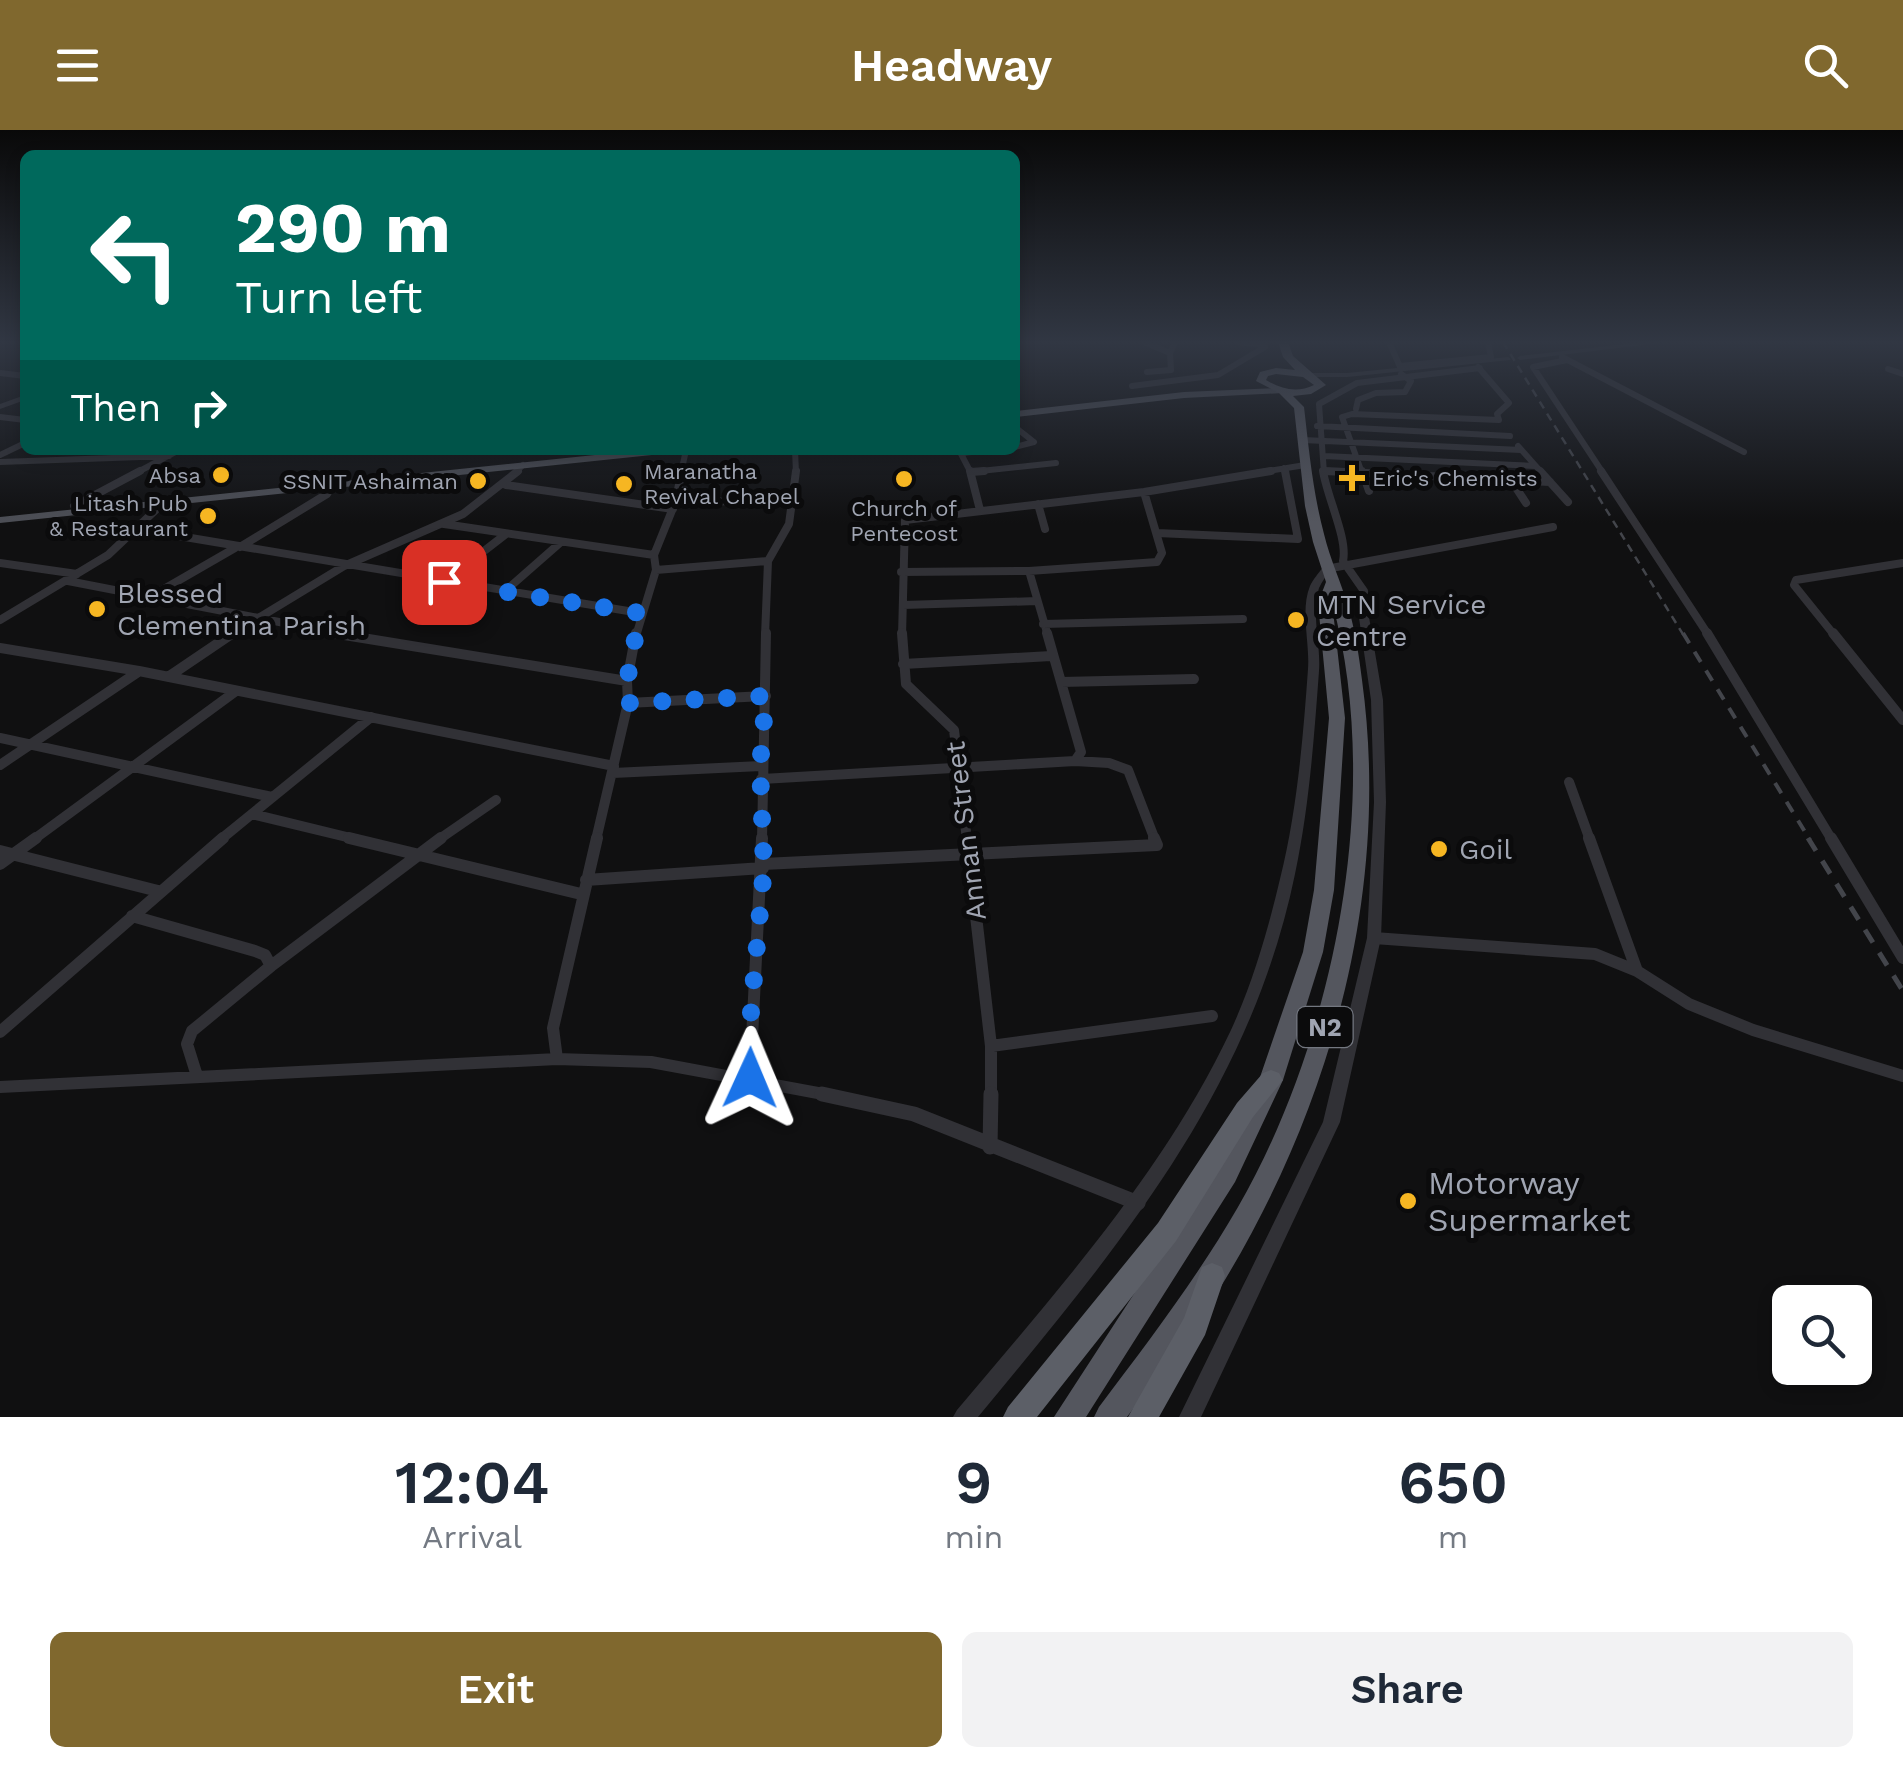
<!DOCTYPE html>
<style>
body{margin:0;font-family:"Work Sans",sans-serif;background:#f2f2f3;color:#1f2937;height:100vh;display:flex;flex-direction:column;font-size:38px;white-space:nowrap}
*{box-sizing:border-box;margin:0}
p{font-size:32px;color:#747a83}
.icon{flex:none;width:55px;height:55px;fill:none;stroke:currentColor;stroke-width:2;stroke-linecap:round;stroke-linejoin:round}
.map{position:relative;height:1287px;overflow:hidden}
.sheet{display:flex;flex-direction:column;background:#fff;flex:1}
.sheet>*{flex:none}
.guide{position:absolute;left:20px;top:20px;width:1000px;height:305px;border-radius:15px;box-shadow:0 5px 15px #0003;background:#00695c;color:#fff;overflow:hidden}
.buttons{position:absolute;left:1772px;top:1155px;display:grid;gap:20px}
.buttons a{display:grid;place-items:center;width:100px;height:100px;border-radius:15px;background:#fff;box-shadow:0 5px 15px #0003;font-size:50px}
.pin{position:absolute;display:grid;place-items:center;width:85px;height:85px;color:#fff;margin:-42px;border-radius:20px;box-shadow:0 5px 15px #0006}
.me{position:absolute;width:110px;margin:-55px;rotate:1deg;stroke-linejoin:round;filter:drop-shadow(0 0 8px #0008)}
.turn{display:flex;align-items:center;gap:35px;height:210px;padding:0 50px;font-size:45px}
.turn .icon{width:130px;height:130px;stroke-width:2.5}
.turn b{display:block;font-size:70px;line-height:85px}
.then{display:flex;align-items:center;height:95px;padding:0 50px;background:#0003;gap:20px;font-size:38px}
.eta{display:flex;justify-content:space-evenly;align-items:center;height:170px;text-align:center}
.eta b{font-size:60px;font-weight:600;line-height:70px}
.primary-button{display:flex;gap:20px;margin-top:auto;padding:20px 50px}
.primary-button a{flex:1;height:115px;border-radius:15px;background:#80682e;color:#fff;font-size:40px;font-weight:600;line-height:115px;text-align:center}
.primary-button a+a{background:#f2f2f3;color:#1f2937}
header{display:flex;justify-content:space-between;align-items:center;height:130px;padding:0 50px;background:#80682e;color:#fff;font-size:45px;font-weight:600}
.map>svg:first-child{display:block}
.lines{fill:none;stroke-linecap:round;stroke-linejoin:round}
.minor-far4{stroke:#313136;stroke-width:6}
.minor-far3{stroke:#313136;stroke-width:8}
.minor-far2{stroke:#313136;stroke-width:10}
.minor-far1{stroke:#313136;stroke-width:12}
.minor{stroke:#313136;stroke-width:15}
.tertiary{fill:#313136;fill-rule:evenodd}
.primary{fill:#4c4e55;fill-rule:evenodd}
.trunk{fill:#54565e;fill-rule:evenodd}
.motorway{fill:#5c5f67;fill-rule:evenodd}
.rail-far2{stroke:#43454b;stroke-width:2.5;stroke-dasharray:8 6;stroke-linecap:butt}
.rail-far1{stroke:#43454b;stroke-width:4;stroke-dasharray:12 10;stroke-linecap:butt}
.rail{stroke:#43454b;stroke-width:5;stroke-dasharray:15 12;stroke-linecap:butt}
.route{stroke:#1a73e8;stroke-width:18;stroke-dasharray:0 32.4}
.poi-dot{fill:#f6b622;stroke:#0b0b0c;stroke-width:4}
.labels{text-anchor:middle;stroke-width:10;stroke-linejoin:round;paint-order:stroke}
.far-poi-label{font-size:22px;fill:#a0a5b2;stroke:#0b0b0c;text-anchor:end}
.shield{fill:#0b0b0c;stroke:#737780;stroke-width:2.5}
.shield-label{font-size:25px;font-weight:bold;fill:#a0a5b2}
.poi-label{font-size:28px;fill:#a0a5b2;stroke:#0b0b0c;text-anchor:start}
.street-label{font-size:28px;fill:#a0a5b2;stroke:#0b0b0c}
.near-poi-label{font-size:32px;fill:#a0a5b2;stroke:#0b0b0c;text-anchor:start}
</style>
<header><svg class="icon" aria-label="menu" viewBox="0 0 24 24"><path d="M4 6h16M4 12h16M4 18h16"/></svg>Headway<svg class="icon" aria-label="search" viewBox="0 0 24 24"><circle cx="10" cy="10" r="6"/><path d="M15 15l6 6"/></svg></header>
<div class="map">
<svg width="1903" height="1287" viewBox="0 0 1903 1287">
<rect width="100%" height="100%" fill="#101011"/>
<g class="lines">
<path class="minor-far4" d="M1238 212 1265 215
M1389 212 1401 239
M1146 213 1170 223
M1562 227 1744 322
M1567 230 1533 237 1603 343
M1400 236 1491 227 1488 212
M1478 237 1509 273 1497 284 1499 290
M1888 239 1903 244
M1147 242 1171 240 1170 223 1175 212
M0 243 25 246
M1132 256 1218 245 1265 217
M1356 279 1358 270 1376 263 1405 262 1411 251 1401 244
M0 287 25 290
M1317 296 1510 306
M1015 297 1034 312 1015 317
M1303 310 1521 320
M1518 316 1542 343
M795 320 796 343
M959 320 971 343
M962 323 991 320
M0 325 25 313
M1324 326 1535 336
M0 332 169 326
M1284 338 1285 343
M1325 341 1369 343
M971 342 1056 333
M136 343 179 320
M515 343 523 335
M681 343 686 320
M1256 343 1305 335
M1324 343 1319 274 1357 253 1480 238
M1362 343 1342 287 1352 284 1499 290"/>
<path class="minor-far3" d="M970 341 980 380
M1323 341C1327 367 1348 409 1343 431L1364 461 1363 481
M1325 341 1550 352
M1362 341 1369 361
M1540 341 1568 372
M1601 341 1709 506
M971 342 984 341
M1511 350 1526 373
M506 355 673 379
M675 373 792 369
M1038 374 1045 399
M74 376 140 341
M444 394 654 425
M137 399 640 483
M1157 403 1298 409 1285 341
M240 417 327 364 332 355H326
M0 433 77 444
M1326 439 1553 397
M656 440 768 431
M1029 441 1048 506
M901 442 1029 441 1157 432 1162 423 1144 362
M68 451 351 506
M444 452 506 404
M504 462 561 412
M150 467 235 418
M903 475 1037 471
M0 490 108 425 162 374
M1043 494 1243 489
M229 506 344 436 463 384 518 341
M636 506 656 440 654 425 675 373 682 341
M765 506 768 431 789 394 796 341
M902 506 905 390 1144 362 1271 341
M1835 506 1794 455 1796 450 1903 433"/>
<path class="minor-far2" d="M332 503 627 551
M902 503 906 554 954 600 967 710
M1047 503 1081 622 1075 631
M1707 503 1832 710
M1833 503 1903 590
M0 518 139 541 614 636
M903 534 1051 526
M168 547 233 503
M1061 552 1194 549
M628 573 766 566
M0 608 272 667
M0 635 138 542
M613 643 761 636
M761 649 1075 631 1109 633 1128 640 1155 710
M1569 652 1590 710
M252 684 359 710
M33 710 236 561
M220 710 371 587
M438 710 496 670
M596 710 628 573 627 551 636 503
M762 710 766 503"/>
<path class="minor-far1" d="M349 708 581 764
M967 708 991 916V966
M1589 708 1637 841
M1831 708 1903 828
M0 721 158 761
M0 734 36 708
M763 734 1157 715 1154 708
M586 750 763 738
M132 786 255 821 265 825 271 836 192 901 187 914 197 946
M1374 808 1595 824 1637 841 1689 874 1753 900 1903 946
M271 836 441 708
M0 902 223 708
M991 916 1212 886
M557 929 553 898 597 708
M750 948 762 708
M0 957 557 929 651 932 834 966"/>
<path class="minor" d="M822 964 914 984 1138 1073
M990 1017 991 964"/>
<path class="tertiary" d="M1642 212H1667L1520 230 1517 228 1520 226Z
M1508 227 1511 229 1510 230 1347 247H1309L1305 245 1309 243H1347Z
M25 265V270L0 279V274Z
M1326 436 1331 439C1327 445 1322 451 1319 458 1311 484 1321 515 1319 541 1314 609 1309 678 1295 744 1250 963 1116 1120 978 1287H953L957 1280C1057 1161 1164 1042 1231 900 1253 852 1268 800 1280 749 1297 681 1303 609 1308 539 1310 513 1300 480 1310 456 1313 449 1319 443 1323 437Z
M1363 478 1368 481 1383 570 1386 672 1381 808 1340 992 1201 1287H1179L1323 992 1367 808 1374 672 1371 570 1358 481Z"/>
<path class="primary" d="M1280 258 1284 261 1283 263 1184 268 1015 287V281L1184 262Z
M643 320H676L671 323 0 393V387Z"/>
<path class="trunk" d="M1278 212H1288L1293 226 1326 255 1311 264 1293 266 1304 277C1309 320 1313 363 1324 404 1330 429 1341 452 1348 476 1355 500 1359 525 1362 550 1391 762 1331 977 1220 1158 1192 1203 1159 1244 1127 1287H1094L1099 1277C1148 1212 1197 1148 1238 1077 1335 909 1384 661 1332 472L1345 588 1334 760 1323 822 1283 950 1235 1052 1086 1287H1054L1217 1036 1259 950 1303 822 1314 760 1329 588 1318 473 1326 452 1313 412 1305 376 1294 278 1279 263 1256 251 1260 242 1276 238 1295 240 1283 227ZM1276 244 1303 247 1314 255C1298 263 1282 260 1266 250L1268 246Z"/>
<path class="motorway" d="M1271 940 1279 943 1283 950 1253 987 1176 1111 1037 1287H1003L1008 1277 1158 1093 1237 973 1263 943Z
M1212 1133 1222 1137 1225 1146 1205 1205 1159 1287H1128L1184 1188 1202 1137Z"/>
<path class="rail-far2" d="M1503 212 1684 506"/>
<path class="rail-far1" d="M1683 503 1810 710"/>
<path class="rail" d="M1808 708 1903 861"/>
</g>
<linearGradient id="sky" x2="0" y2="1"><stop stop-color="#090909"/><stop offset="0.54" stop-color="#313743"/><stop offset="1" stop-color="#313743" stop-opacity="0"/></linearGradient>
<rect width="1903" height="393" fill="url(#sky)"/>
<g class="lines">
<path class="route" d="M444 452 640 483 627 551 628 573 766 566 760 636 764 738 751 881 750 948"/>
</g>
<g class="poi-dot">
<circle cx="221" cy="345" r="10"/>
<path d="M1347 333h10v10h10v10h-10v10h-10v-10h-10v-10h10z"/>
<circle cx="904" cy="349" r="10"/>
<circle cx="478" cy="351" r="10"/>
<circle cx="624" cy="354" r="10"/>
<circle cx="208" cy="386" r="10"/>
<circle cx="97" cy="479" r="10"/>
<circle cx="1296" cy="490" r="10"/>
<circle cx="1439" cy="719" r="10"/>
<circle cx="1408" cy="1071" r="10"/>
</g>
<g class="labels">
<g class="far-poi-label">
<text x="644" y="349" text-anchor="start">Maranatha<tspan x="644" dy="25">Revival Chapel</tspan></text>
<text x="201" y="353">Absa</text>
<text x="1372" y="356" text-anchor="start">Eric's Chemists</text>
<text x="458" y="359">SSNIT Ashaiman</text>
<text x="188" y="381">Litash Pub<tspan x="188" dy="25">&amp; Restaurant</tspan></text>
<text x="904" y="386" text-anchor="middle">Church of<tspan x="904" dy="25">Pentecost</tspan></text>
</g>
<rect class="shield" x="1297.5" y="877" width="55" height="40" rx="8"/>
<g class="shield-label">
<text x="1325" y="906">N2</text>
</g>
<g class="poi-label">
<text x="117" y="473">Blessed<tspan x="117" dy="32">Clementina Parish</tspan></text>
<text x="1316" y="484">MTN Service<tspan x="1316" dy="32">Centre</tspan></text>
<text x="1459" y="729">Goil</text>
</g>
<g class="street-label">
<text transform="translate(965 701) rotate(-97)" y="10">Annan Street</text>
</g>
<g class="near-poi-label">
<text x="1428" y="1064">Motorway<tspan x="1428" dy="37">Supermarket</tspan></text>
</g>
</g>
</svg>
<div class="buttons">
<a><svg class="icon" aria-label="search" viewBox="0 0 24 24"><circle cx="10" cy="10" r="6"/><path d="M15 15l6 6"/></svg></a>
</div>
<div class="pin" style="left:444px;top:452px;background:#d93025"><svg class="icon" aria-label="arrive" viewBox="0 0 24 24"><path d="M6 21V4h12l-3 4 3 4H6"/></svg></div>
<svg class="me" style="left:750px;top:948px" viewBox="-20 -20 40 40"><path d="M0-17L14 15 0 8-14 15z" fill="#1a73e8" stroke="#fff" stroke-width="4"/></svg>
<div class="guide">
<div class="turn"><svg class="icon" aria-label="left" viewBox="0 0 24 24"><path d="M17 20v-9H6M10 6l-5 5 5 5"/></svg><div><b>290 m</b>Turn left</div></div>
<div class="then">Then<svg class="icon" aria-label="right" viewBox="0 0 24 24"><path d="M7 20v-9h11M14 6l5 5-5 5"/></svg></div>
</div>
</div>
<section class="sheet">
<div class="eta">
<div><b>12:04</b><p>Arrival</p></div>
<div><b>9</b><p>min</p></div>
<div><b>650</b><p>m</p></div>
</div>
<div class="primary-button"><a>Exit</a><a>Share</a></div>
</section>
